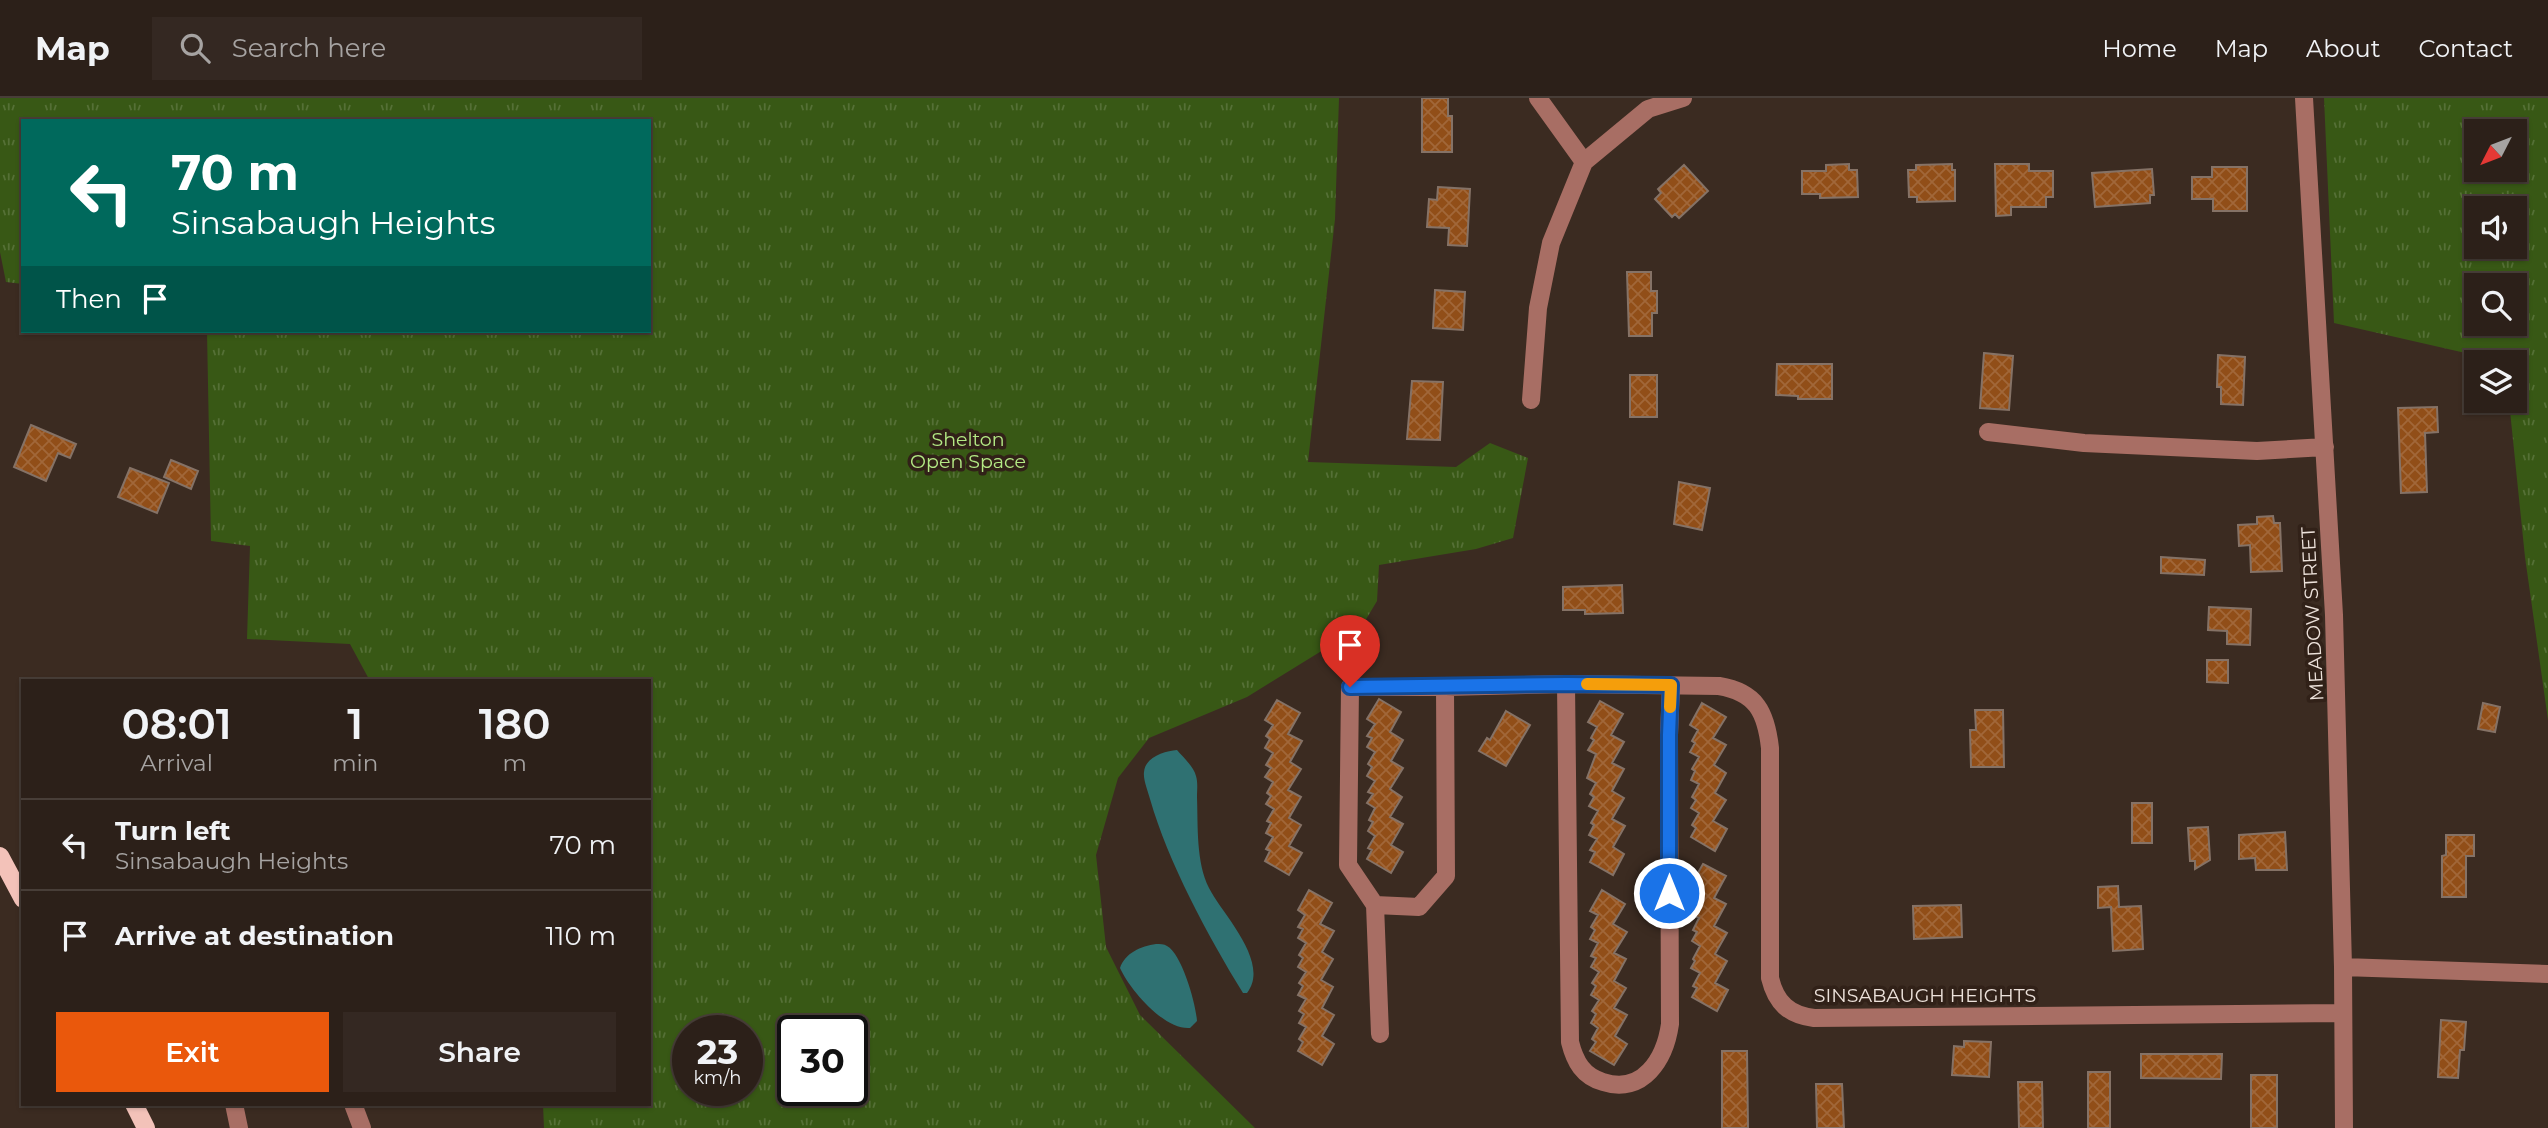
<!DOCTYPE html>
<style>
body{margin:0;font-family:Montserrat,sans-serif;background:#342822;color:#f1f3f6;height:100vh;display:flex;flex-direction:column;font-size:26px;white-space:nowrap}
*{box-sizing:border-box;margin:0}
p{font-size:23px;color:#a6a3a2}
.icon{flex:none;width:38px;height:38px;fill:none;stroke:currentColor;stroke-width:2;stroke-linecap:round;stroke-linejoin:round}
.map{position:relative;flex:1;overflow:hidden}
.side{position:absolute;left:21px;top:581px;width:630px;height:427px;display:flex;flex-direction:column;background:#2c2019;border-radius:0px;box-shadow:0 2px 5px #0004,0 0 0 2px #483e38}
.side>*{flex:none}
.top-card{position:absolute;left:21px;top:21px;width:630px;height:214px;border-radius:0px;box-shadow:0 2px 5px #0004,0 0 0 2px #483e38;background:#00695c;color:#fff;overflow:hidden}
.needle{width:46px;rotate:228deg}
.controls{position:absolute;left:2464px;top:21px;display:grid;gap:14px}
.controls a{display:grid;place-items:center;width:63px;height:63px;border-radius:0px;background:#2c2019;box-shadow:0 2px 5px #0004,0 0 0 2px #483e38;font-size:35px}
.speed{position:absolute;left:672px;top:917px;display:flex;gap:14px;font-size:35px;font-weight:700;text-align:center}
.speed>*{display:grid;place-content:center;width:91px;height:91px;border-radius:50%;background:#2c2019;box-shadow:0 2px 5px #0004,0 0 0 2px #483e38;line-height:1}
.speed small{font-size:18px;font-weight:400}
.speed .limit{border:4px solid #111;border-radius:10px;background:#fff;color:#111}
.pin{position:absolute;display:grid;place-items:center;width:60px;height:60px;color:#fff;margin:-72px -30px;border-radius:50% 50% 50% 0;rotate:-45deg;box-shadow:0 0 7px #0007}
.pin .icon{rotate:45deg}
.me{position:absolute;width:77px;margin:-38px;rotate:0deg;stroke-linejoin:round;filter:drop-shadow(0 0 5px #0008)}
.turn{display:flex;align-items:center;gap:24px;height:147px;padding:0 35px;font-size:32px}
.turn .icon{width:91px;height:91px;stroke-width:2.5}
.turn b{display:block;font-size:49px;line-height:60px}
.then{display:flex;align-items:center;height:66px;padding:0 35px;background:#0003;gap:14px;font-size:26px}
.eta{display:flex;justify-content:space-evenly;align-items:center;height:119px;text-align:center}
.eta b{font-size:42px;font-weight:600;line-height:49px}
.button{display:flex;gap:14px;margin-top:auto;padding:14px 35px}
.button a{flex:1;height:80px;border-radius:0px;background:#ea580c;color:#fff;font-size:28px;font-weight:600;line-height:80px;text-align:center}
.button a+a{background:#342822;color:#f1f3f6}
ul{padding:0;list-style:none}
li{display:flex;align-items:center;gap:21px;height:91px;padding:0 35px;border-top:2px solid #483e38}
li div{flex:1}
li b{display:block;font-size:26px}
li em{font-style:normal}
header{display:flex;align-items:center;gap:42px;box-sizing:border-box;height:98px;padding:0 35px;background:#2c2019;border-bottom:2px solid #483e38}
header strong{font-size:33px}
nav{display:flex;gap:38px;margin-inline-start:auto;font-size:24px}
.search{width:490px;height:63px;background:#342822;display:flex;align-items:center;gap:18px;box-sizing:border-box;padding:0 24px;border-radius:0px;color:#a6a3a2;font-size:26px}
.map>svg:first-child{display:block}
.park{fill:url(#park-tufts);fill-rule:evenodd}
.water{fill:#2f7172}
.building{fill:url(#building-cross-hatch);stroke:#857266;stroke-width:2}
.lines{fill:none;stroke-linecap:round;stroke-linejoin:round}
.minor{stroke:#a86e64;stroke-width:18}
.major{stroke:#f3c2b9;stroke-width:18}
.route-casing{stroke:#114b97;stroke-width:18}
.route{stroke:#1a73e8;stroke-width:12}
.slow{stroke:#f59e0b;stroke-width:12}
.labels{text-anchor:middle;stroke-width:7;stroke-linejoin:round;paint-order:stroke}
.park-label{font-size:19px;fill:#b4ea85;stroke:#312118}
.street-label{font-size:19px;fill:#ede2db;stroke:#312118}
</style>
<header>
<strong>Map</strong>
<div class="search"><svg class="icon" aria-label="search" viewBox="0 0 24 24"><circle cx="10" cy="10" r="6"/><path d="M15 15l6 6"/></svg>Search here</div>
<nav><a>Home</a><a>Map</a><a>About</a><a>Contact</a></nav>
</header>
<div class="map">
<svg width="2548" height="1030" viewBox="0 0 2548 1030">
<defs>
<pattern id="park-tufts" width="24" height="20" patternUnits="userSpaceOnUse" patternTransform="scale(1.75)"><rect width="24" height="20" fill="#385815"/><path d="M3 7l-1-3M5 7V3M7 7l1-3M15 17l-1-3M17 17v-4M19 17l1-3" fill="none" stroke="#557036"/></pattern>
<pattern id="building-cross-hatch" width="8" height="8" patternUnits="userSpaceOnUse" patternTransform="scale(1.75)"><rect width="8" height="8" fill="#914e18"/><path d="M0 0l8 8M0 8l8-8" fill="none" stroke="#a16739"/></pattern>
</defs>
<rect width="100%" height="100%" fill="#3b2b21"/>
<path class="park" d="M0 0H1339L1335 121 1308 364 1456 369 1490 345 1528 360 1513 440 1476 451 1379 467 1377 503 1362 528 1247 599 1149 640 1118 680 1096 757 1106 849 1140 917 1255 1030H544L543 1006H649V583H370L350 546 247 541 250 448 211 443 207 233H649V23H23V186L6 184 0 154ZM688 933H747V992H688ZM793 933H852V992H793Z
M2324 0H2548V622L2525 459 2509 303H2515V264H2505L2334 225ZM2476 33H2515V72H2476ZM2476 110H2515V149H2476ZM2476 187H2515V226H2476Z"/>
<path class="water" d="M1177 652C1183 659 1194 669 1196 678 1198 684 1197 693 1197 699 1198 728 1196 764 1209 790 1222 816 1271 864 1247 895H1243C1208 838 1168 764 1150 701 1148 693 1143 682 1144 674 1145 659 1165 653 1177 652Z
M1156 846C1160 846 1164 846 1167 848 1182 856 1196 906 1197 923L1190 930C1164 932 1130 892 1120 870 1125 855 1141 848 1156 846Z"/>
<path class="building" d="M1422 0H1448V18H1452V54H1422Z
M1849 66V72H1857L1858 99 1820 100V96H1802V73H1826V67Z
M1952 66V72H1955V103L1917 104V99H1909L1908 72H1916V67Z
M1995 66H2029V73H2053V99H2046V109H2011V117L1996 118Z
M1684 67 1708 93 1679 120 1675 116 1672 119 1655 101 1661 95 1658 91Z
M2212 69H2247V113H2213V101H2192V79H2212Z
M2152 71 2154 97H2150V105L2095 109 2092 75Z
M1438 89 1470 91 1467 148 1448 147 1449 130 1427 129 1429 101 1437 102Z
M1627 174H1651V193H1657V215H1652V238H1629Z
M1435 192 1465 194 1463 232 1433 230Z
M1984 255 2013 258 2009 312 1980 310Z
M2218 257 2245 259 2243 307 2221 306V289H2217Z
M1777 266H1832V301H1798V298L1776 297Z
M1630 277H1657V319H1630Z
M1412 283 1443 284 1440 342 1407 341Z
M2437 309 2438 334 2425 335 2427 394 2401 395 2398 310Z
M31 327 76 346 70 360 58 355 46 383 14 369Z
M171 362 198 373 191 391 164 379Z
M130 370 169 385 157 415 118 399Z
M1679 384 1710 390 1702 432 1674 426Z
M2273 418 2274 425H2280L2282 473 2251 474 2250 447 2239 448 2238 427 2257 426V419Z
M2161 459 2205 462 2204 477 2161 475Z
M1622 487 1623 515 1585 516V512H1563V489Z
M2209 509 2251 511 2250 547 2227 546V533L2208 532Z
M2207 562H2228V585L2207 584Z
M1379 601 1401 614 1390 634 1403 642 1391 663 1403 670 1390 691 1402 699 1390 719 1403 726 1391 747 1403 754 1391 775 1367 761 1372 752 1368 750 1375 738 1368 733 1373 724 1369 722 1375 710 1367 705 1373 696 1368 694 1375 683 1367 678 1372 669 1368 666 1375 654 1367 649 1372 640 1367 638 1375 626 1367 621Z
M1277 602 1300 615 1288 636 1302 643 1290 664 1301 671 1288 692 1301 699 1289 720 1301 727 1289 748 1302 755 1289 777 1265 763 1270 753 1266 751 1273 739 1266 735 1271 725 1267 723 1274 711 1266 706 1271 698 1267 695 1273 684 1265 679 1271 670 1266 667 1273 655 1265 650 1270 641 1266 638 1273 627 1265 622Z
M1600 603 1623 616 1611 637 1624 644 1612 665 1624 671 1612 693 1624 700 1612 721 1625 728 1613 749 1624 756 1613 777 1590 764 1595 754 1590 752 1597 741 1589 737 1594 727 1591 725 1598 713 1589 708 1594 699 1590 696 1596 685 1587 680 1596 656 1588 652 1594 642 1591 640 1597 629 1588 624Z
M1702 605 1726 619 1713 640 1726 647 1714 667 1726 675 1715 695 1726 702 1713 723 1727 731 1715 753 1691 739 1696 730 1692 727 1699 715 1691 710 1696 702 1692 699 1699 686 1691 682 1695 673 1692 671 1699 659 1690 654 1695 645 1692 643 1698 632 1690 627Z
M2483 605 2500 609 2495 634 2478 631Z
M1975 612H2003L2004 669H1971L1970 632H1976Z
M1506 613 1530 627 1506 668 1479 653 1487 640 1490 642Z
M2132 705H2152V745H2132Z
M2208 729 2210 762 2195 771V763H2190L2188 730Z
M2285 734 2287 772H2256L2255 760 2239 761V737Z
M2446 737H2474V758H2466V799H2442V758L2446 757Z
M1703 766 1726 778 1714 800 1726 806 1714 828 1727 835 1715 856 1727 863 1715 885 1728 892 1717 913 1692 899 1697 890 1693 888 1700 875 1691 870 1695 863 1693 861 1700 848 1692 843 1697 834 1693 832 1699 820 1691 816 1697 806 1692 803 1698 792 1691 787Z
M2118 788 2119 809 2141 808 2143 851 2113 853 2111 809 2098 810V789Z
M1309 792 1332 805 1320 826 1334 833 1322 854 1333 861 1321 882 1333 889 1322 910 1334 917 1322 938 1334 946 1322 967 1298 953 1303 944 1299 941 1306 929 1299 925 1304 916 1299 913 1306 901 1298 897 1303 888 1299 885 1306 874 1298 869 1303 860 1299 857 1306 845 1298 840 1303 831 1298 829 1305 817 1298 812Z
M1602 792 1625 806 1613 826 1627 834 1614 855 1626 861 1614 883 1626 890 1614 910 1627 917 1615 938 1627 946 1614 967 1590 953 1596 944 1592 941 1598 930 1591 925 1596 916 1592 913 1599 902 1591 897 1596 888 1592 885 1599 874 1591 869 1596 860 1591 858 1598 845 1590 841 1595 832 1591 829 1598 817 1590 813Z
M1961 807 1962 839 1914 841 1913 808Z
M2441 922 2466 924 2464 952H2460L2458 980 2438 979Z
M1964 943 1991 944 1989 979 1952 977 1954 948 1964 949Z
M1722 953H1747L1748 1030H1722Z
M2141 956H2222L2221 981 2141 980Z
M2088 974H2110V1030H2088Z
M2251 977H2277V1030H2251Z
M2018 984H2042L2043 1030H2019Z
M1816 986H1842L1844 1030H1817Z"/>
<g class="lines">
<path class="minor" d="M1538 0 1584 64
M2304 0 2334 517 2343 869 2344 1030
M1531 302 1538 210 1551 145 1584 64 1648 11 1683 0
M1988 334 2084 345 2257 353 2325 349
M1566 586 1570 944C1575 964 1583 978 1603 984 1643 997 1665 961 1670 926L1669 637 1671 588
M1350 589H1445L1446 778 1419 809 1375 807 1348 767Z
M1445 589 1566 586 1719 588C1756 594 1766 614 1770 650V880C1776 905 1789 917 1814 920L2343 915
M1375 807 1380 936
M2343 869 2548 876
M234 1006 239 1030
M353 1006 362 1030"/>
<path class="major" d="M0 758 23 801
M134 1006 146 1030"/>
</g>
<g class="lines">
<defs>
<path id="route" d="M1350 589 1566 586 1671 587 1669 637V795"/>
</defs>
<use href="#route" class="route-casing"/>
<use href="#route" class="route"/>
<path class="slow" d="M1587 586 1671 587 1670 609"/>
</g>
<g class="labels">
<g class="park-label">
<text x="968" y="348">Shelton<tspan x="968" dy="22">Open Space</tspan></text>
</g>
<g class="street-label">
<text transform="translate(2312 516) rotate(-93)" y="7">MEADOW STREET</text>
<text x="1925" y="904">SINSABAUGH HEIGHTS</text>
</g>
</g>
</svg>
<div class="controls">
<a><svg class="needle" viewBox="-14 -14 28 28"><path d="M0-13l5 13h-10z" fill="#e53935"/><path d="M0 13l5-13h-10z" fill="#a6a3a2"/></svg></a>
<a><svg class="icon" aria-label="sound" viewBox="0 0 24 24"><path d="M4 9h4l5-4v14l-5-4H4zM17 9q2 3 0 6"/></svg></a>
<a><svg class="icon" aria-label="search" viewBox="0 0 24 24"><circle cx="10" cy="10" r="6"/><path d="M15 15l6 6"/></svg></a>
<a><svg class="icon" aria-label="layers" viewBox="0 0 24 24"><path d="M12 4l9 5-9 5-9-5zM3 14l9 5 9-5"/></svg></a>
</div>
<div class="speed"><div>23<small>km/h</small></div><div class="limit">30</div></div>
<div class="pin" style="left:1350px;top:589px;background:#d93025"><svg class="icon" aria-label="arrive" viewBox="0 0 24 24"><path d="M6 21V4h12l-3 4 3 4H6"/></svg></div>
<svg class="me" style="left:1669px;top:795px" viewBox="-20 -20 40 40"><circle r="17" fill="#1a73e8" stroke="#fff" stroke-width="3"/><path d="M0-11L8 9 0 5-8 9z" fill="#fff"/></svg>
<div class="top-card">
<div class="turn"><svg class="icon" aria-label="left" viewBox="0 0 24 24"><path d="M17 20v-9H6M10 6l-5 5 5 5"/></svg><div><b>70 m</b>Sinsabaugh Heights</div></div>
<div class="then">Then<svg class="icon" aria-label="arrive" viewBox="0 0 24 24"><path d="M6 21V4h12l-3 4 3 4H6"/></svg></div>
</div>
<section class="side">
<div class="eta">
<div><b>08:01</b><p>Arrival</p></div>
<div><b>1</b><p>min</p></div>
<div><b>180</b><p>m</p></div>
</div>
<ul>
<li><svg class="icon" aria-label="left" viewBox="0 0 24 24"><path d="M17 20v-9H6M10 6l-5 5 5 5"/></svg><div><b>Turn left</b><p>Sinsabaugh Heights</p></div><em>70 m</em></li>
<li><svg class="icon" aria-label="arrive" viewBox="0 0 24 24"><path d="M6 21V4h12l-3 4 3 4H6"/></svg><div><b>Arrive at destination</b></div><em>110 m</em></li>
</ul>
<div class="button"><a>Exit</a><a>Share</a></div>
</section>
</div>
